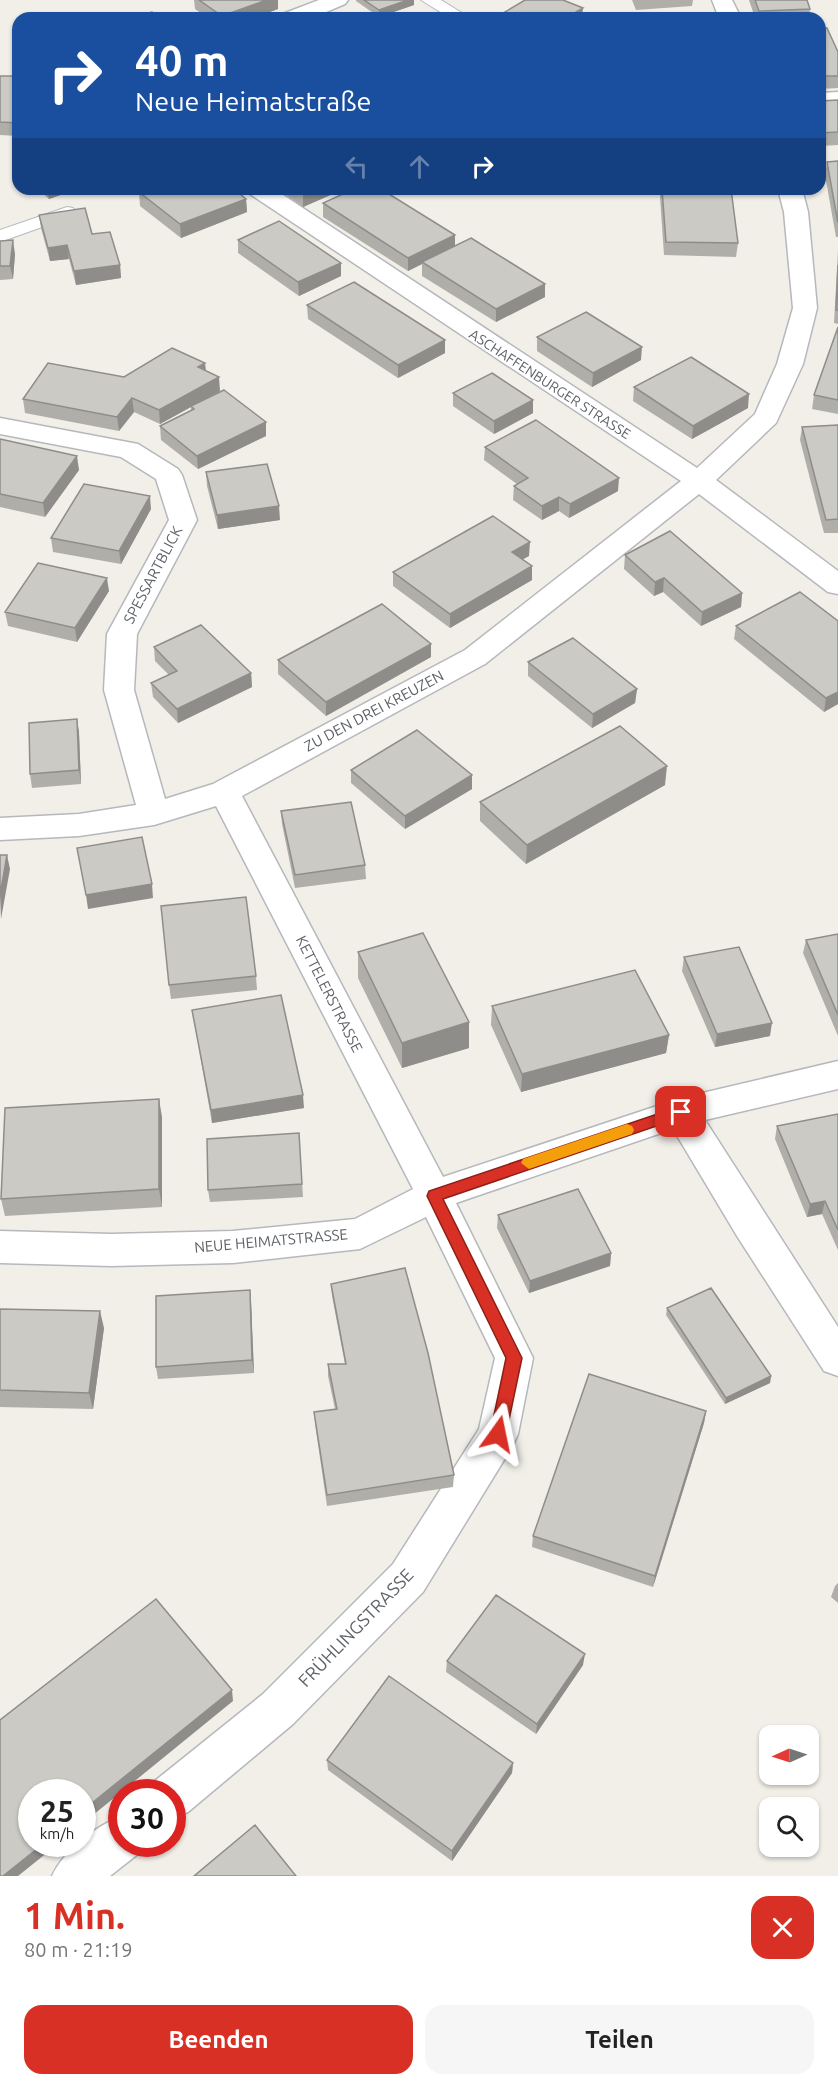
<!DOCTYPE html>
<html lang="de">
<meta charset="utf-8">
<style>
body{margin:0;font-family:Ubuntu,sans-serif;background:#f6f6f6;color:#222;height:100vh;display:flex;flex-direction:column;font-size:22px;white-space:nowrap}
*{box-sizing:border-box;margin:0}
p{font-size:20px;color:#767676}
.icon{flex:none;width:33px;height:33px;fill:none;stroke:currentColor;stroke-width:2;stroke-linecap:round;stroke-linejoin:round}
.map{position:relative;height:1876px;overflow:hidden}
.panel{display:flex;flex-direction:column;background:#fff;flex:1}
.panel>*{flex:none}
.hud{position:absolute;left:12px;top:12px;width:814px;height:183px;border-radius:18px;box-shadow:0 2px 4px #0004;background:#1a4fa0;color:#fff;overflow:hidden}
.needle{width:39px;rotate:267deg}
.fabs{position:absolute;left:759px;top:1725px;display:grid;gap:12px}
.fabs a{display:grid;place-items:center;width:60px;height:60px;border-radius:12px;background:#fff;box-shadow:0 2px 4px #0004;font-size:30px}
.speed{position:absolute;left:18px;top:1779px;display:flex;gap:12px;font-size:30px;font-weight:700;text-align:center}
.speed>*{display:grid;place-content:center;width:78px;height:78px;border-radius:50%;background:#fff;box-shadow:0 2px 4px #0004;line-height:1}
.speed small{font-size:15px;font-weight:400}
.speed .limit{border:9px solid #d22;background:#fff;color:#111}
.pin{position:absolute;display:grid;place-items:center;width:51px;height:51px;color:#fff;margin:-26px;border-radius:12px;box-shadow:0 3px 9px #0006}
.me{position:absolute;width:66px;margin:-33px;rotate:12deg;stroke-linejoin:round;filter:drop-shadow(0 0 4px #0008)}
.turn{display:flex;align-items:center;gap:21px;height:126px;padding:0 24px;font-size:27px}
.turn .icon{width:78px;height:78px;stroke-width:2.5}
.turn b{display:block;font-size:42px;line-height:51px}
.lanes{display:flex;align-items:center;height:57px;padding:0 24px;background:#0003;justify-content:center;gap:30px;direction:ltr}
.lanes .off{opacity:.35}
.round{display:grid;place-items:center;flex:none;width:63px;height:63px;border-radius:18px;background:#f6f6f6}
.summary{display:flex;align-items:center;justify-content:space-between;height:102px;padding:0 24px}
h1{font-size:36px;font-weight:600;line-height:45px;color:#d93025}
.action{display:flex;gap:12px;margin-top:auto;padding:12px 24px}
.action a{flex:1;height:69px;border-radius:18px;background:#d93025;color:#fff;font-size:24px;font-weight:600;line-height:69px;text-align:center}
.action a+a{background:#f6f6f6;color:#222}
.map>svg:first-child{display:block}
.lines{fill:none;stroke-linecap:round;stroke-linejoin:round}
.service-casing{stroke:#b5b8bc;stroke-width:2}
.minor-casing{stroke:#b5b8bc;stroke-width:3}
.tertiary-casing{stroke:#b5b8bc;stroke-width:3}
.service{fill:#fff;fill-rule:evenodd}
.minor{fill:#fff;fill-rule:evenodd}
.tertiary{fill:#fff;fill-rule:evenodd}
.wall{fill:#afaea9}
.shaded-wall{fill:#8f8d8a}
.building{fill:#cccac5;stroke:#8f8d8a;stroke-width:1.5}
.route{fill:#d93025;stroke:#8d1f18;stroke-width:1.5}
.slow{fill:#f59e0b}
.labels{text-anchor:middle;stroke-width:4.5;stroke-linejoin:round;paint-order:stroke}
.far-street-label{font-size:14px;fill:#5f6368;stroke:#fff}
.street-label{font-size:15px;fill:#5f6368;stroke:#fff}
.near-street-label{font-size:18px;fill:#5f6368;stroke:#fff}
</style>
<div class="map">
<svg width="838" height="1876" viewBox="0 0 838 1876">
<rect width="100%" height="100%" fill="#f1efe8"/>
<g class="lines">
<defs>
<path id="service" d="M421 0H441L470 18H450Z
M67 207 73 208 76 212 73 216 0 242V230Z"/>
<path id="minor" d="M712 0H732L741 18H719Z
M838 92V106L820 107V93Z
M246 189H274L697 468 755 414 777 364 793 308 784 212 778 189H802L808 212 817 308 803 364 776 423 716 480 838 571V594L828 592 699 494 485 664 242 796 443 1177 681 1098 838 1061V1089L705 1120 838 1327V1376L824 1371 737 1236 673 1129 456 1203 533 1358 518 1434 512 1447 423 1592 293 1724 188 1812 172 1818V1792H151L156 1780 263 1694 393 1564 479 1429 495 1358 426 1217 360 1249 233 1263 111 1266 0 1263V1231L111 1234 233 1231 355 1219 413 1189 216 806 154 825 79 836 0 840V818L79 814 136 805 104 690 107 634 169 520 156 479 121 457 0 434V418L138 444 178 469 182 475 197 520 137 634 134 690 165 799 213 784 465 650 681 481 250 194Z
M122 1816V1844H142L138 1854 110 1876H52C63 1851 96 1826 122 1816Z"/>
<path id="tertiary" d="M319 0H348L345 4 312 18H282L285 13Z"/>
</defs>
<use href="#service" class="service-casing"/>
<use href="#minor" class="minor-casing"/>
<use href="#tertiary" class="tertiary-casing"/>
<use href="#service" class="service"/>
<use href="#minor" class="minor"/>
<use href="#tertiary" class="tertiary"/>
</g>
<path class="wall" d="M194 0H278V9L253 18H208L195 9Z
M356 0H414V5L379 17 356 1Z
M563 0 505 18V12Z
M632 0H693L692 6 636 10Z
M749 0H807L810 9 809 18H755Z
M820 28 838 52V88L820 89Z
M0 76H18V136L0 135Z
M838 100V145L820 146V101Z
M838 161V237H836L825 175 827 162Z
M38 189H78L49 199Z
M278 189H342V190L303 207Z
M661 189H731L738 243 736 257 664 255 660 197Z
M139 192 246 199 247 212 181 238 140 206Z
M323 203 455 235V246L545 297 496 322 422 276V264L408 271 323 217Z
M39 215 92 234 120 265 121 278 76 285 69 259 50 261 41 228Z
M238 240 341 263V276L299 296 238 253Z
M0 241 15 254 13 279 0 280Z
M838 250V324L834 323Z
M307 305 445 353 398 378 308 319Z
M838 327V414L812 409 814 395Z
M537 337 641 360 592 387 537 351Z
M205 363 206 371 220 391 203 401 266 422V436L198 469 161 440 160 426 191 411V407L160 424 134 412 119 431 25 413 23 399 124 377Z
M634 387 748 408 692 439 633 401Z
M453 393 533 413 494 434 453 406Z
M838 425V533H824L800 440 802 427Z
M0 439 79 470 45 517 0 507Z
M485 447 618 491 569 518 559 511 542 520 513 500 514 486 517 484 484 460Z
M206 472 280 520 218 529 207 486Z
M151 509 121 564 53 552 51 538Z
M625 555 742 593 741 607 701 626 663 592 654 596 624 569Z
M529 556 522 559 532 580 450 628 393 586V572Z
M109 591 77 642 8 626 5 612Z
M736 626 838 704 824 712 734 639Z
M154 647 251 673 252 687 178 723 153 697 151 683 169 675 155 661Z
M431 657 326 716 278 674V660Z
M528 662 637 689 635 703 592 728 528 676Z
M77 719 79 733 81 784 32 788 30 774Z
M351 770 472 789 405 829 351 783Z
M665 785 526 864 480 821V802Z
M281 811 365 865 366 879 295 888 282 824Z
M838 934V1036L803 953 806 940Z
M358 952 469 1048 402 1068 358 978Z
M684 957 770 1036 715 1047 682 971Z
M256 976 257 990 171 999 169 985Z
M492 1006 669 1035 666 1053 521 1092 491 1025Z
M192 1010 304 1108 212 1123Z
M838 1114V1250L822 1214 807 1217 775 1139 777 1126Z
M162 1117V1207L5 1216 1 1199Z
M299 1133 303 1197 210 1202 208 1190Z
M498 1215 611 1253 610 1266 529 1293 497 1228Z
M331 1284 454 1475 453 1487 327 1506 315 1424 314 1412 335 1409 328 1376V1364H345L332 1296Z
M250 1290 251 1302 254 1373 158 1379 156 1367Z
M667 1308 771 1376 770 1383 725 1404 666 1315Z
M0 1309 104 1328 93 1409 0 1407Z
M706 1411 704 1423 653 1587 532 1547 533 1536Z
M838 1583V1603L831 1597 835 1586Z
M447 1661 583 1665 536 1734 446 1672Z
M327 1760 513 1763 512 1773 452 1861 328 1770Z"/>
<path class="shaded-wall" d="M267 0H278V9L253 18H222V16Z
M408 0H414V5L379 17V10Z
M583 8 582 18H566Z
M47 189H78L49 199Z
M313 189H342V190L303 207V193Z
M246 199 247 212 181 238 180 224Z
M455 235V248L422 262V264L408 271V258Z
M13 240 15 254 13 279 10 266Z
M67 245 69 259 50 261 48 248Z
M341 263V276L299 296 298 282Z
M120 265 121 278 76 285 74 271Z
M545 284V297L496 322V309Z
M445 340V353L398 378V365Z
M642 347 641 360 592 387 593 373Z
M205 363 206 376 198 367Z
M219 377 220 391 160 424 159 410Z
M749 394 748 408 692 439 693 426Z
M132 398 134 412 119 431 117 417Z
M533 400V413L494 434V421Z
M266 422V436L198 469 197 456Z
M77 456 79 470 45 517 43 503Z
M619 478 618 491 569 518 570 504Z
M150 496 151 509 121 564 119 551Z
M559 497V511L542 520V506Z
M279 506 280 520 218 529 217 515Z
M530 542 529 556 511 566 512 552Z
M532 566V580L450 628V614Z
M107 578 109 591 77 642 75 628Z
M664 578 663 592 654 596 655 582Z
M742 593 741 607 701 626 702 612Z
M431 644V657L326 716V702Z
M251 673 252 687 178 723 177 709Z
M637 689 635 703 592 728 593 714Z
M838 692V704L824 712 826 698Z
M77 719 79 733 81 784 79 770Z
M667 766 665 785 526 864 527 845Z
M472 775V789L405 829V816Z
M7 855 10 869 1 919 0 895Z
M152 884 153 898 88 909 86 895Z
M469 1022V1048L402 1068V1043Z
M772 1023 770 1036 715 1047 717 1034Z
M669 1035 666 1053 521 1092 522 1074Z
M303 1095 304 1108 212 1123 211 1110Z
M159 1099 162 1117V1207L159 1189Z
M825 1201 822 1214 807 1217 810 1204Z
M611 1253 610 1266 529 1293 530 1281Z
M250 1290 251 1302 254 1373 252 1360Z
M100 1311 104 1328 93 1409 89 1393Z
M771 1376 770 1383 725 1404 726 1398Z
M706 1411 704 1423 653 1587 655 1576Z
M585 1654 583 1665 536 1734 537 1724Z
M232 1690 233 1701 82 1824V1811Z
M513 1763 512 1773 452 1861V1851Z
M43 1844H58L18 1876H3Z"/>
<path class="building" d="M199 0H267L222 16Z
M364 0H408L379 10Z
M525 0H563L583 8 566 18H505L512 14 505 12Z
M755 0H807L810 9 759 11Z
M152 12 157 18H125Z
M820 28H827L838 52V76H820Z
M0 76H18V123L0 122Z
M838 100V132L820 133V101Z
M838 161V223L827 162Z
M148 189H234L246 199 180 224 139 192Z
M297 189H313L303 193Z
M354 189H381L455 235 408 258 323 203Z
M662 189H731L738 243 666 242Z
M85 208 92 234 110 232 120 265 74 271 67 245 48 248 39 215Z
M279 221 341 263 298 282 238 240Z
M471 238 545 284 496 309 422 262Z
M13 240 10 266H0V241Z
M838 265V310H836Z
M354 282 445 340 398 365 307 305Z
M586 312 642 347 593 373 537 337Z
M838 327V400L814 395Z
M172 348 205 363 198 367 219 377 159 410 132 398 117 417 23 399 48 363 124 377Z
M691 357 749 394 693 426 634 387Z
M492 373 533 400 494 421 453 393Z
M224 390 266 422 197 456 160 426 194 409 191 406Z
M536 420 619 478 570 504 559 497 542 506 514 486 528 478 485 447Z
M838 425V519L826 520 802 427Z
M0 439 77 456 43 503 0 494Z
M267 464 279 506 217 515 206 472Z
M84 484 150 496 119 551 51 538Z
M493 516 530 542 512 552 532 566 450 614 393 572Z
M670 531 742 593 702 612 664 578 655 582 625 555Z
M38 563 107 578 75 628 5 612Z
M800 592 838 621V692L826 698 736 626Z
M382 604 431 644 326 702 278 660Z
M201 625 251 673 177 709 151 683 177 671 154 647Z
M573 638 637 689 593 714 528 662Z
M77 719 79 770 30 774 29 723Z
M620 726 667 766 527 845 480 802Z
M417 730 472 775 405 816 351 770Z
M351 802 365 865 295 875 281 811Z
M142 837 152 884 86 895 77 848Z
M0 855H7L0 895Z
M246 897 256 976 169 985 161 906Z
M423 933 469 1022 402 1043 358 952Z
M838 934V1015L806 940Z
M739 947 772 1023 717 1034 684 957Z
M635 970 669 1035 522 1074 492 1006Z
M281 995 303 1095 211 1110 192 1010Z
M159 1099V1189L1 1199 5 1108Z
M838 1114V1230L825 1201 810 1204 777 1126Z
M299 1133 302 1184 208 1190 207 1139Z
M578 1189 611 1253 530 1281 498 1215Z
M405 1268 428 1353 454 1475 327 1495 314 1412 337 1409 328 1364H346L331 1284Z
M711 1288 771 1376 726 1398 667 1308Z
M250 1290 252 1360 156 1367V1296Z
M0 1309 100 1311 89 1393 0 1390Z
M589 1374 706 1411 655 1576 533 1536Z
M496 1595 585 1654 537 1724 447 1661Z
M156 1599 232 1690 82 1811V1792H32V1844H43L3 1876H0V1720Z
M389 1676 513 1763 452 1851 327 1760Z
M255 1825 296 1876H194Z"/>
<path class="route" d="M681 1106 686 1108 688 1112 686 1116 443 1199 522 1358 506 1434 503 1439 498 1441 492 1439 490 1434 506 1358 427 1196 429 1191Z"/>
<path class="slow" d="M627 1124 632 1126 634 1130 632 1134 529 1169 521 1163 523 1159Z"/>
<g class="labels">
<g class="far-street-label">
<text transform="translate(550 384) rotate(33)" y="5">ASCHAFFENBURGER STRASSE</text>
</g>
<g class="street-label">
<text transform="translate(153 575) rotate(-62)" y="5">SPESSARTBLICK</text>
<text transform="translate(374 711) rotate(-28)" y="5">ZU DEN DREI KREUZEN</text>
<text transform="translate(329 994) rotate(63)" y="5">KETTELERSTRASSE</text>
<text transform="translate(271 1241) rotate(-5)" y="5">NEUE HEIMATSTRASSE</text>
</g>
<g class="near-street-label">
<text transform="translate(356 1628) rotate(-46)" y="6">FRÜHLINGSTRASSE</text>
</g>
</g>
</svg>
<div class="fabs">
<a><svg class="needle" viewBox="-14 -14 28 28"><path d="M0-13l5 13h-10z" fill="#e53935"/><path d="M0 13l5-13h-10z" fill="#767676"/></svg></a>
<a><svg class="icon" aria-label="search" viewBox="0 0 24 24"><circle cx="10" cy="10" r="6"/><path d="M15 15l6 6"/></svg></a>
</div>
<div class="speed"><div>25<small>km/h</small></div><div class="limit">30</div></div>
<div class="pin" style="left:681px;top:1112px;background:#d93025"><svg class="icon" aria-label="arrive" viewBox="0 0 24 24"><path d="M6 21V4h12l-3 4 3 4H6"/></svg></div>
<svg class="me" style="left:498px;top:1434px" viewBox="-20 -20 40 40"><path d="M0-17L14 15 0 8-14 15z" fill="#d93025" stroke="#fff" stroke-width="4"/></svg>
<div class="hud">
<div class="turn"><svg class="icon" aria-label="right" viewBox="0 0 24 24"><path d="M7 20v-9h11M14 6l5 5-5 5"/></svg><div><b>40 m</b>Neue Heimatstraße</div></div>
<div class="lanes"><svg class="icon off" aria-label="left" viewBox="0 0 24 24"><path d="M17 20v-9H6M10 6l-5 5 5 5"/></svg><svg class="icon off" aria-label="ahead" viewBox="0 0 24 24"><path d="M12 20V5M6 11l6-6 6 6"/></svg><svg class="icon" aria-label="right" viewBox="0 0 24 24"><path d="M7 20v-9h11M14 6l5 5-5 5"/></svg></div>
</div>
</div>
<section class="panel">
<div class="summary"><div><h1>1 Min.</h1><p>80 m · 21:19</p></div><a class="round" style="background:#d93025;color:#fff"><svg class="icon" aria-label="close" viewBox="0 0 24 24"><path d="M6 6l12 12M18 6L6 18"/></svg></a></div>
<div class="action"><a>Beenden</a><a>Teilen</a></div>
</section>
